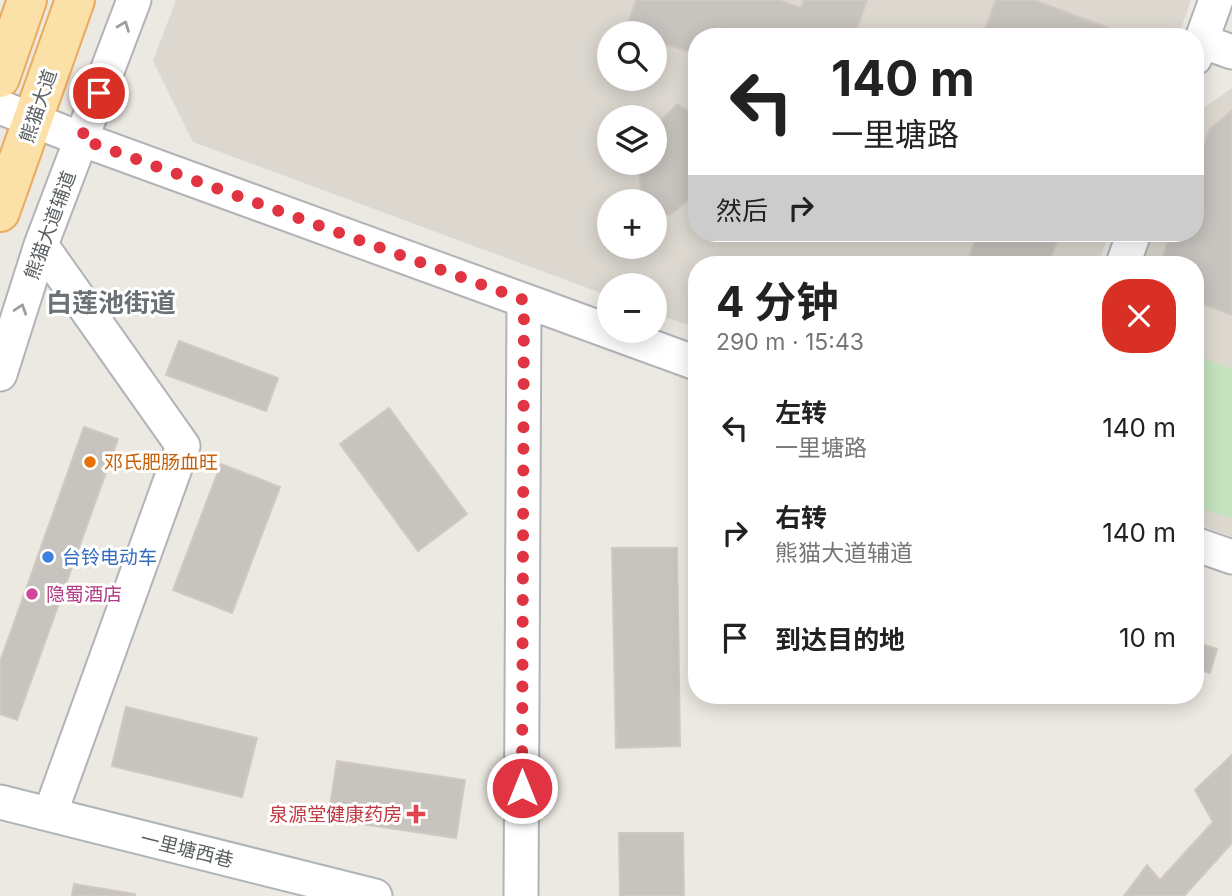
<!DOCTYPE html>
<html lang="zh">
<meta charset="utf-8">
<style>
body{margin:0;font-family:Inter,"Noto Sans SC",sans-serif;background:#f2f2f2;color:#222;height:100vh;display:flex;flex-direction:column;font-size:26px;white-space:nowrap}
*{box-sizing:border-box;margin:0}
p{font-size:23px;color:#767676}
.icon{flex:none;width:38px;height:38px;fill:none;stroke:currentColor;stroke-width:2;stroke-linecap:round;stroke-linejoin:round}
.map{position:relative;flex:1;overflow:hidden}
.sheet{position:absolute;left:688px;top:256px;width:516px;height:448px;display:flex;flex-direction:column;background:#fff;border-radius:28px;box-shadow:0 4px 18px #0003}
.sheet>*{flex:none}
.banner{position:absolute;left:688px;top:28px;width:516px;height:214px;border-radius:28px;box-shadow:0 4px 18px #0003;background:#fff;color:#222;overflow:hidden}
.controls{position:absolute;left:597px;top:21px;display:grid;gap:14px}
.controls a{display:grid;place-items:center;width:70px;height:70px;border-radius:50%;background:#fff;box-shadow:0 4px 18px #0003;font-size:35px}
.pin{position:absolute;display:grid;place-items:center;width:60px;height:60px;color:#fff;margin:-30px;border:4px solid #fff;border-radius:50%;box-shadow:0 2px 7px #0007}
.me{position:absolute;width:77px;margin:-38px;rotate:0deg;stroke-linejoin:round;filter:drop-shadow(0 0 5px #0008)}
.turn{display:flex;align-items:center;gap:24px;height:147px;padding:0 28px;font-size:32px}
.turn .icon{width:91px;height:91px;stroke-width:2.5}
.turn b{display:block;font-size:49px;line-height:60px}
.then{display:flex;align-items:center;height:66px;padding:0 28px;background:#0003;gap:14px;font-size:26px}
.round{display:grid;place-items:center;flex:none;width:74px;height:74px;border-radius:28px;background:#f2f2f2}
.head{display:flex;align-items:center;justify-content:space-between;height:119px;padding:0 28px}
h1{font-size:42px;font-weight:700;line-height:52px}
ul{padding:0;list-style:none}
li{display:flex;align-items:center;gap:21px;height:105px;padding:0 28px}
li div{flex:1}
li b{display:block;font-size:26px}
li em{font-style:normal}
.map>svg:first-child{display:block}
.education{fill:#dcd8d0;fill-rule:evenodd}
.green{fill:#c5e3bf}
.building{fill:#c7c3be;stroke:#d1c9c1;stroke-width:2}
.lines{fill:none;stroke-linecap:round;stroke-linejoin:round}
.minor-casing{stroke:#b0b4b7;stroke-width:37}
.major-casing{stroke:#ebab5d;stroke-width:42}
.minor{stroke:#fff;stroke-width:33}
.major{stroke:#fbe0a8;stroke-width:38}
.oneway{stroke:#9c9fa1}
.route{stroke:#e13443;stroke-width:12;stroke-dasharray:0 21.6}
.food-dot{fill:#e8710a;stroke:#fff;stroke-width:2.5}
.shop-dot{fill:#3f7fe0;stroke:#fff;stroke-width:2.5}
.hotel-dot{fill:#d1479c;stroke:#fff;stroke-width:2.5}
.health-dot{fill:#e0444e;stroke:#fff;stroke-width:2.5}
.labels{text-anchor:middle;stroke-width:6;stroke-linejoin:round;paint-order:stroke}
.street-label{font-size:19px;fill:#5a5f62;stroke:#fff}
.food-label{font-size:19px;fill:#c56008;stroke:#fff;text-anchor:start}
.shop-label{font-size:19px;fill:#366cbe;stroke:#fff;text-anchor:start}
.hotel-label{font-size:19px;fill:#b23c85;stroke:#fff;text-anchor:start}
.health-label{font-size:19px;fill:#be3a42;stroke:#fff;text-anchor:end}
.district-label{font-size:26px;font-weight:bold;fill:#6b7174;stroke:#fff}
</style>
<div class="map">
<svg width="1232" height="896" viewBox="0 0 1232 896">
<rect width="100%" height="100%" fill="#ece8e2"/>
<path class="education" d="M176 0H1191L1178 37H696V233H1109L1098 264H696V328L655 313 654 285H609V296L193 142 153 61ZM609 33H654V79H609ZM609 117H654V163H609ZM609 201H654V247H609Z
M1232 88V537L1195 523V264H1139L1150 233H1195V114Z"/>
<path class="green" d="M1195 356 1232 368V519L1195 506Z"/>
<path class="building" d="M636 0H779L801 8 804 0H867L854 37H696V54L654 40V33H634L626 30Z
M996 0H1034L1132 37H982Z
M677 104 696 115V162L691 167 695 195 670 215 654 211V201H642L639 171 650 163H654V160L660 156 658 124Z
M1232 110V315L1195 301V264H1160L1171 233H1195V168L1210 129Z
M978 233H1042L1058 239 1048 264H966Z
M179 341 278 378 266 411 166 375Z
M389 408 467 514 418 551 340 444Z
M84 427 118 439 17 720 0 714V662Z
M221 464 280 487 232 613 173 590Z
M612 548H677L680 746 616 748Z
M1195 642 1217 649 1210 673 1195 668Z
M126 707 257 738 242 797 112 766Z
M1232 755V843L1184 896H1124L1147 865 1160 880 1213 822 1195 790Z
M337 761 465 780 456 838 328 819Z
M619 833H683L684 896H620Z
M74 884 135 894V896H72Z"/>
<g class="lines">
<defs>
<path id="minor" d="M1201 41 1232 52
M1195 58 1216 0
M0 107 81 139 696 363
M41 245 183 446 50 814
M1123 264 1134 233
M0 374 41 245 134 0
M1195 544 1232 557
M0 802 375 896
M521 896 524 301"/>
<path id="major" d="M0 78 27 0
M0 212 75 0"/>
</defs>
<use href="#minor" class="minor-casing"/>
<use href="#major" class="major-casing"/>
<use href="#minor" class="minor"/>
<use href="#major" class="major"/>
</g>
<defs><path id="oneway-chevron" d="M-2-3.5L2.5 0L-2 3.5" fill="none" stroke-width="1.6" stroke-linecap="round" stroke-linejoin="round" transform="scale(1.75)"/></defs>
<g class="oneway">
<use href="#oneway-chevron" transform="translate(124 26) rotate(-69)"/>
<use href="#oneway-chevron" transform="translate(21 309) rotate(-72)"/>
</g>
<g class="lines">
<path class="route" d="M99 93 81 139 524 300 522 788"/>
</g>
<circle class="food-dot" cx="90" cy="462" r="7"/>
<circle class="shop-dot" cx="48" cy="557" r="7"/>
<circle class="hotel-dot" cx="32" cy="594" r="7"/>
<path class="health-dot" d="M412.5 803.5h7v7h7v7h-7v7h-7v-7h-7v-7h7z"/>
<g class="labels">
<g class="street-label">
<text transform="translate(38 106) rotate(-71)" y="7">熊猫大道</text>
<text transform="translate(50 225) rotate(-70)" y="7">熊猫大道辅道</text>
<text transform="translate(187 849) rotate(14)" y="7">一里塘西巷</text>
</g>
<g class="food-label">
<text x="104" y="469">邓氏肥肠血旺</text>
</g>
<g class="shop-label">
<text x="62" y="564">台铃电动车</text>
</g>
<g class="hotel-label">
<text x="46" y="601">隐蜀酒店</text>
</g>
<g class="health-label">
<text x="402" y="821">泉源堂健康药房</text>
</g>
<g class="district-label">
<text x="111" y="312">白莲池街道</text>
</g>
</g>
</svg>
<div class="controls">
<a><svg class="icon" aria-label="search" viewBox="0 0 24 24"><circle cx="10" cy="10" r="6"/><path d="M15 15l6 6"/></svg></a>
<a><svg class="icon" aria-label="layers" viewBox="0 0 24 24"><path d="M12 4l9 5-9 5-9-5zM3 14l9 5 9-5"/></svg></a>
<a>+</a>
<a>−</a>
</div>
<div class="pin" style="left:99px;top:93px;background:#d93025"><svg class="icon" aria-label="arrive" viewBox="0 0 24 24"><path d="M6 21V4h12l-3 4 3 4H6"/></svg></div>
<svg class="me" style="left:522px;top:788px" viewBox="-20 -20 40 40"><circle r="17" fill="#e13443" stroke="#fff" stroke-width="3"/><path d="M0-11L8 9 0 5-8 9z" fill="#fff"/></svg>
<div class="banner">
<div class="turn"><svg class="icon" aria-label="left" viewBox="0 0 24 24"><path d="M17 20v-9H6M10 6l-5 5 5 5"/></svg><div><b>140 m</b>一里塘路</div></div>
<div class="then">然后<svg class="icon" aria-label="right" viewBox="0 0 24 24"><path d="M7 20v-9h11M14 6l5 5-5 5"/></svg></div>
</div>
<section class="sheet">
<div class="head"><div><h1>4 分钟</h1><p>290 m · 15:43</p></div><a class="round" style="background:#d93025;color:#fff"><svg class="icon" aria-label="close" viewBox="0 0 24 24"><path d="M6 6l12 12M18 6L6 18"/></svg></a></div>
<ul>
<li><svg class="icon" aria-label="left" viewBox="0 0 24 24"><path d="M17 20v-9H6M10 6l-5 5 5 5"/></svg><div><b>左转</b><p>一里塘路</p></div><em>140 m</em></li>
<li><svg class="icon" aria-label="right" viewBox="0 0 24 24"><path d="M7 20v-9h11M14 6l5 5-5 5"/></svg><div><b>右转</b><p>熊猫大道辅道</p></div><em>140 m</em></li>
<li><svg class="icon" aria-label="arrive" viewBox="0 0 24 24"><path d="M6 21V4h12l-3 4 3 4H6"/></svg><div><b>到达目的地</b></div><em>10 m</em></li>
</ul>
</section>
</div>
